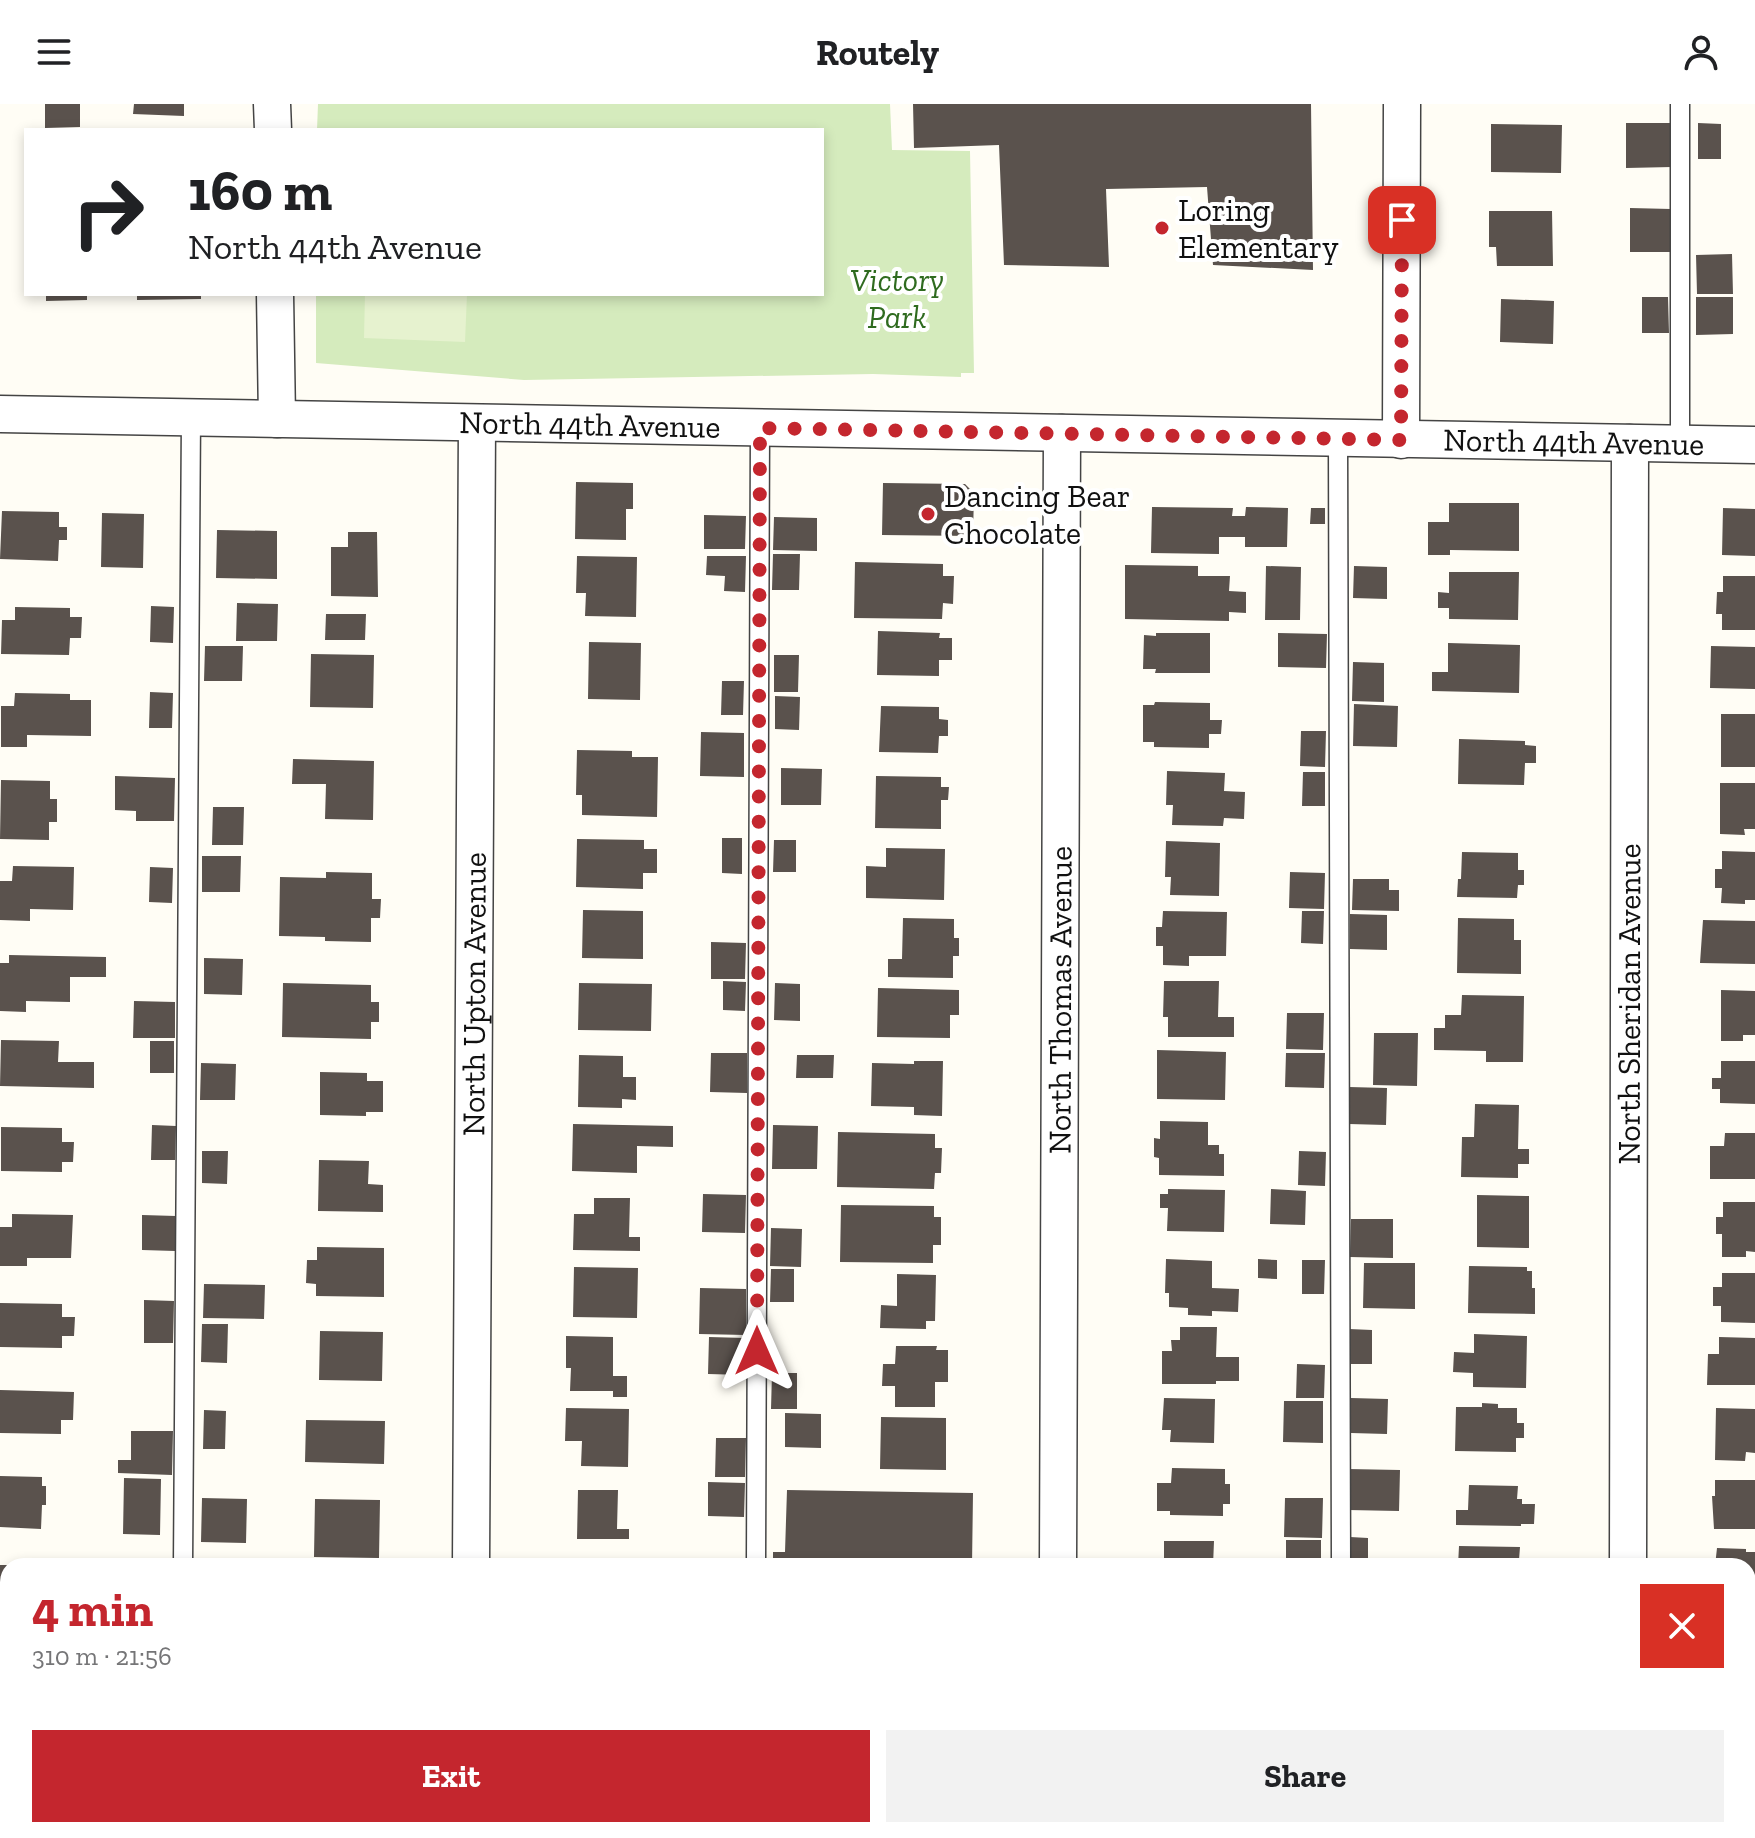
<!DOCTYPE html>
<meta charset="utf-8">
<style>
body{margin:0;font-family:"Zilla Slab",serif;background:#f2f2f2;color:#202124;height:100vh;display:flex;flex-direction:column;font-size:30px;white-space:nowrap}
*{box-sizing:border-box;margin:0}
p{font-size:26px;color:#757577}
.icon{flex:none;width:44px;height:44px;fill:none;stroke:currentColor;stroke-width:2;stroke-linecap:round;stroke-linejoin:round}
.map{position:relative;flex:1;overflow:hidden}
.sheet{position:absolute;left:0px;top:1454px;width:1756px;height:280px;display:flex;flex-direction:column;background:#fff;border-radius:24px 24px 0 0;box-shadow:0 4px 12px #0003}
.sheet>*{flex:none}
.guide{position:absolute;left:24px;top:24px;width:800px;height:168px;border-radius:0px;box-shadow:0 4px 12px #0003;background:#fff;color:#202124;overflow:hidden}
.pin{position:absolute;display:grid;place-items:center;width:68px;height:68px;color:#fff;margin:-34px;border-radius:16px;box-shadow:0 4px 12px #0006}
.me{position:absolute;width:88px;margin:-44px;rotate:0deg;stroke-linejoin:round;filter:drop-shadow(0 0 6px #0008)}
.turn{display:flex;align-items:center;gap:28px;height:168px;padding:0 32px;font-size:36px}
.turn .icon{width:104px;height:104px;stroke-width:2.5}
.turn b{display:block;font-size:56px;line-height:68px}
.round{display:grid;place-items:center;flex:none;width:84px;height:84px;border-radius:0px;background:#f2f2f2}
.headline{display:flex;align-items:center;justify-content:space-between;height:136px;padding:0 32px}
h1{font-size:48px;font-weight:700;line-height:60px;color:#c4262e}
.cta{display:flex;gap:16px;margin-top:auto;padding:16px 32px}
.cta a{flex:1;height:92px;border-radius:0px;background:#c4262e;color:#fff;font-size:32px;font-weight:700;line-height:92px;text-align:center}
.cta a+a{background:#f2f2f2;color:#202124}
header{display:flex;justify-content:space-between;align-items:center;height:104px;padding:0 32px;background:#fff;font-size:36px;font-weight:700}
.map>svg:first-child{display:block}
.green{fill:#d5ebbd}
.pitch{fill:#e6f2cf}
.building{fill:#5a524d}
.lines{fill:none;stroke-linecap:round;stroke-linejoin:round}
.lane-casing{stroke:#444;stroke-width:21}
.street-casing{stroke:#444;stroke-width:39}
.lane{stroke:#fff;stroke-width:18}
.street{stroke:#fff;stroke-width:36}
.route{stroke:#c4262e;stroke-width:14;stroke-dasharray:0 25.2}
.poi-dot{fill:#c4262e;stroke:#fff;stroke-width:3}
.labels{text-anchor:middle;stroke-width:8;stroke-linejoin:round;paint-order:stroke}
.poi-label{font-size:32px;fill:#111;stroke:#fff;text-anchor:start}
.park-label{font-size:32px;font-style:italic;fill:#2f6b1f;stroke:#fff}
.street-label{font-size:32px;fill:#111;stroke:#fff}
</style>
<header><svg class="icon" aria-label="menu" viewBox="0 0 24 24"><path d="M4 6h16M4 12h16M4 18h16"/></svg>Routely<svg class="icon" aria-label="person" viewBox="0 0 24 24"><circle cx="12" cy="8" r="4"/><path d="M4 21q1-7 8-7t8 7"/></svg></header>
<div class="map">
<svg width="1755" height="1734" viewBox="0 0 1755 1734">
<rect width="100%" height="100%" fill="#fffdf5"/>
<path class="green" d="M318 0H890L892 46 970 47 974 269H961V273L873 270 524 276 316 259V190H822V26H317Z"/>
<path class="pitch" d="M365 190H467L465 238 364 234Z"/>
<path class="building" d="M45 0H80V23L45 24Z
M134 0H184V12L133 10Z
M913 0H1311L1313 166 1213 161 1207 83 1106 85 1109 163 1004 161 999 41 914 44Z
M1626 19H1672V63L1626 64Z
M1698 19 1721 20V55H1698Z
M1491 20 1562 21 1561 69 1491 68Z
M1630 104 1671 105V148H1630Z
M1489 107H1552L1553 162H1497L1496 143H1489Z
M1732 150 1733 190H1697L1696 151Z
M46 190H87V196L46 197Z
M137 190H201V195L137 196Z
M1642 193H1668L1669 229H1642Z
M1696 193H1733V230L1696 231Z
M1501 195 1554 197 1553 240 1500 238Z
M576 378 633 379V405H626V436L575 435Z
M883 379 965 380 974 389 973 432 882 431Z
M1449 399H1519V447L1450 446V451H1428V418H1449Z
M1152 403 1233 404 1232 412H1245L1246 403 1288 404 1287 443H1245V433H1219V450L1151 449Z
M1311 404H1325V420H1310Z
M1723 404 1755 405V452L1722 451Z
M2 407 59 408V423H67V436H59L58 457 0 455Z
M102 409 144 410 143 464 101 463Z
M704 411 746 412 745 445H704Z
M774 413 817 414V447L773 446Z
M217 426 277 427V475L216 474Z
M348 428H377L378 493 331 492V443H348Z
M773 450H800L799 486H772Z
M577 452 637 453 636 513 585 512 586 489H576Z
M707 452H746L745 488 724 487 725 472 706 471Z
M855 458 943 460V472H954L953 500 943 499 942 515 854 514Z
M1125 461 1198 462V472H1230L1229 487 1246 488V509L1229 508V517L1125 515Z
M1266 462 1301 463 1300 516H1265Z
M1354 462 1387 463V495L1353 494Z
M1449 468H1519L1518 516 1449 515V504H1438V488L1449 489Z
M1723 472H1755V526H1722V510H1716L1717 488H1723Z
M237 499 278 500 277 537H236Z
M151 502 174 503 173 539 150 538Z
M15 503 70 504V513H82L81 534H70L69 551 1 550 2 516H15Z
M326 510H366L365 536H325Z
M878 527 940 529 939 534H952V556H939V572L877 571Z
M1156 529H1210V569H1155L1156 565H1143L1144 531 1156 532Z
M1278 529 1327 530 1326 564 1278 563Z
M589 538 641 539 640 596 588 595Z
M1448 539 1520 541 1519 589 1432 587V568H1448Z
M205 542H243L242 577H204Z
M1711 542 1755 543V585L1710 584Z
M311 550 374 551 373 604 310 603Z
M774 551H799L798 588H774Z
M1353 558 1384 559V598L1352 597Z
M722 577H744L743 611H721Z
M150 588 173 589 172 624H149Z
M15 589 70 590V596H91V632L27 631V643H1V602H14Z
M775 592 800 593 799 626 775 625Z
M1155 598 1210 599V616H1222L1221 630H1209V644L1154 643V638H1143V601H1154Z
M1354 600 1398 602 1397 643 1353 642Z
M881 602 939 603V615L948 616V632H939L938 649 879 648Z
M1721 610H1755V663H1721Z
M1301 627H1326L1325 663 1300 662Z
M701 628 744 629V673L700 672Z
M1459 635 1525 637V641L1536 642V659H1525L1524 681 1458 680Z
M577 646 632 647V653H658L657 713 582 711V691H576Z
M293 655 374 657 373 716 325 715 326 680H292Z
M781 664 822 665 821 701H781Z
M1167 667 1225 669 1224 687 1245 688 1244 715 1224 714 1223 722 1172 721 1173 701H1166Z
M1303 668H1325V702H1302Z
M115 672 175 674 174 717H136V707L115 706Z
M876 672 941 673V683H949L948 696H941V725L875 724Z
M1 676 50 677V695H57V718H49V736L0 735Z
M1720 679H1755V725H1744L1745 731 1720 730Z
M213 703H244L243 741H212Z
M722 734H742V770L722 769Z
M577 735 644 736V745H657V769H643V785L576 783Z
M774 736H796V768H773Z
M1166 737 1220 739 1219 792 1170 791 1171 773H1165Z
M886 744 945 745 944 796 866 794V762L886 763Z
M1722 747 1755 748V796H1745V800L1721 799 1722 784H1715V765H1722Z
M1462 748 1518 749V766H1524V781H1518L1517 794 1457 793 1458 775H1461Z
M202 752H241L240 788H202Z
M13 762 74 763 73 806 30 805V817L0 816V777H12Z
M150 763 173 764 172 799 149 798Z
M326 768 372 769V795H381L380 814H371V838L325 837V833L279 832 280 773 326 774Z
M1290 768 1325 769 1324 805 1289 804Z
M1353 775H1389V786H1399V807L1352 806Z
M583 806 643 807V855L582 854Z
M1163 807 1227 808 1226 852H1189V862L1163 861V842H1156V823H1162Z
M1302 807H1324L1323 840 1301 839Z
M1350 810 1387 811V846L1350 845Z
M903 814 954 815V834H959V852H953V874L888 873V855H902Z
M1458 814 1514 815V836H1521V870L1457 869Z
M1703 816 1755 817V860L1700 859Z
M711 838 746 839 745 875H711Z
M9 851 106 853V873H70V898L26 897V908L0 907V859H9Z
M204 854 243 855 242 891 204 890Z
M723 877 746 878 745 907 723 906Z
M1164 877H1219L1218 913H1234V933H1168V913H1163Z
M283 879 371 881V898H379V918H371V935L282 933Z
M579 879 652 880 651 927 578 926Z
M775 879 800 880V917L774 916Z
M878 884 959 886V911H950V934L877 933Z
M1721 886 1755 887V931H1743V937H1721Z
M1462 891 1524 892 1523 958H1486V947L1434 946V924H1445V911H1461Z
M134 897 175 898V934H133Z
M1287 909H1324L1323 946 1286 945Z
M1374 929H1418L1417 982 1373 981Z
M1 936 59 937 58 958H94V984L0 982Z
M150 937H174V969H150Z
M1157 946 1226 948 1225 996 1157 995Z
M711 949H747V989L710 988Z
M1286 949H1325L1324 984 1285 983Z
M579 951 623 952V973H636V996L622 995V1004L578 1003Z
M797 951H834L833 974H796Z
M914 957H943L942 1012 914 1011V1003L871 1002 872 959 914 960Z
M1721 957H1755V1000L1720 999V985H1712V974H1721Z
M201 959 236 960 235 996H200Z
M320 968 367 969V977H383V1008H366V1012L320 1011Z
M1349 983 1387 984 1386 1021 1349 1020Z
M1475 1000 1519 1001 1518 1045H1529V1060H1518V1074L1461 1073 1462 1033H1474Z
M1160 1017 1208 1018V1041H1219V1050H1224V1072L1159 1071V1054L1154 1053V1034L1160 1035Z
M573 1020 673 1022V1043L637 1042V1069L572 1067Z
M152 1021 176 1022 175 1056H151Z
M773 1021 818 1022 817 1065H772Z
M1 1023 62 1024V1038H74L73 1058H62V1068L1 1067Z
M838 1028 935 1030V1044H942L941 1069H935L934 1085 837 1083Z
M1725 1029H1755V1075H1710V1042H1724Z
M202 1047H228L227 1080 202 1079Z
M1299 1047 1326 1048 1325 1082 1298 1081Z
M319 1056 369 1057 368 1080 383 1081V1108L318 1107Z
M1168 1085 1225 1086 1224 1128 1167 1127 1168 1104H1160V1090H1168Z
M1271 1085 1306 1087 1305 1121 1270 1120Z
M703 1090 746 1091 745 1129 702 1128Z
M1477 1091 1529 1092V1144L1477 1143Z
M594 1094H630L629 1133H640V1147L573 1146 574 1110H594Z
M1723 1098H1755V1148L1746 1147V1153H1722V1130H1716V1113H1723Z
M841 1101 934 1102V1113H941V1141H933V1159L840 1158Z
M12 1110 73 1111 71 1154H27V1162H0V1123H12Z
M142 1111 176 1112 175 1147 142 1146Z
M1351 1115H1393V1154L1350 1153Z
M771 1124 802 1125 801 1163 770 1162Z
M317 1143 384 1144V1193L316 1192V1180L306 1179 307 1156H317Z
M1166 1155 1212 1157V1184L1239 1185 1238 1208 1212 1207V1212L1188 1211V1204L1169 1203V1189H1165Z
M1258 1155 1277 1156V1175L1258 1174Z
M1302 1156H1325L1324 1190H1302Z
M1364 1159H1415V1205L1363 1204Z
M1469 1162 1527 1163V1167H1532V1184H1535V1210L1468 1209Z
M574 1163 638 1164 637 1214 573 1213Z
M771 1165H794V1198H770Z
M1722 1169H1755V1219L1721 1218V1202H1713V1183H1722Z
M897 1170 936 1171 935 1217H926V1225L880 1224 881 1201 897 1202Z
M204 1180 265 1181 264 1215 203 1214Z
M700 1184 746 1185V1231L699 1230Z
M144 1196 174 1197 173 1239H144Z
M0 1199 62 1200V1213H75L74 1232H62V1244L0 1243Z
M202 1220H228L227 1259 201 1258Z
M1180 1223H1217L1216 1253H1239V1277H1216V1280H1162V1247H1172L1171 1236H1180Z
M1349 1225 1372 1226V1260H1349Z
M320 1227 383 1228 382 1277 319 1276Z
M1474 1230 1527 1232 1526 1284 1473 1283V1269L1453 1268 1454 1248 1474 1249Z
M566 1232 613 1233V1272H627V1293H613V1287H570L571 1264H566Z
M709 1233 745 1234V1271L708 1270Z
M1719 1233 1755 1234V1281H1707L1708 1250H1719Z
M896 1242H937L936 1246H948V1278H935V1303H895V1282H882L883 1260H895Z
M1297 1260 1325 1261 1324 1294H1296Z
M772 1269H797V1305H771Z
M0 1286 74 1288 73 1316H61V1330L0 1329Z
M1164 1294 1215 1295 1214 1339 1170 1338 1171 1326H1162Z
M1351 1294 1388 1295 1387 1330 1351 1329Z
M1284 1297H1323V1339L1283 1338Z
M1482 1299 1498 1300V1304H1517V1319H1524V1334H1516V1348L1455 1347 1456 1303H1482Z
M566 1304 629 1305 628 1363 581 1362 582 1337H565Z
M1716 1304 1755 1305V1349L1746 1348 1745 1357 1715 1356Z
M204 1306 226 1307 225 1345H203Z
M785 1309 821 1310V1344L785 1343Z
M881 1313 946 1314V1366L880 1365Z
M306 1316 385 1317 384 1360 305 1358Z
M131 1327H173L172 1371 118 1369V1356H131Z
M716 1334H746L745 1373H715Z
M1172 1364 1225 1365V1380H1230V1400H1223V1412L1170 1411V1407H1157V1379H1171Z
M1348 1365 1400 1366 1399 1407 1348 1406Z
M0 1372 42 1373V1382H46V1401H42L41 1425 0 1423Z
M124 1374 161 1375 160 1431 123 1430Z
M1715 1376H1755V1425H1714L1712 1392H1715Z
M708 1378 745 1379 744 1413 708 1412Z
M1469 1381 1518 1382 1517 1395H1522V1400H1535L1534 1420H1521V1422L1456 1421V1406H1468Z
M578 1386H618L617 1425H629V1435H577Z
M787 1386 973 1389 972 1462H773V1448H785Z
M202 1394 247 1395 246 1439 201 1438Z
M1285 1394H1323L1322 1434 1284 1433Z
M315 1395 380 1396 379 1454 314 1453Z
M1350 1433 1368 1434V1462H1349Z
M1286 1436H1321V1462H1286Z
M1164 1437H1214L1213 1462H1164Z
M1459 1442 1520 1443 1519 1456H1526V1462H1458Z
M1717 1444 1746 1445V1448H1755V1490H1748V1462H1715Z
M0 1461H8V1521H0Z
M1748 1530H1755V1579H1748Z
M0 1691H8V1726H67V1731L0 1730Z
M1748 1707H1755V1734H1721V1726H1748Z
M149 1726H172L171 1734H149Z
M197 1726H238V1734H197Z
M323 1726H370V1734H323Z
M574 1726H635L634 1734H574Z
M718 1726H744V1734H718Z
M773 1726H807V1734H773Z
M844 1726H932V1734H844Z
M1139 1726H1234V1734H1139Z
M1450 1726H1517L1516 1734H1450Z"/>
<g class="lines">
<defs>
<path id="lane" d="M1338 334 1341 1462
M1680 340V0
M183 1462 191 313
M756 1462 760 324
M182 1734V1726
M755 1734V1726
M1340 1734V1726"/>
<g id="street">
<path d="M272 0 273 26"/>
<path d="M275 190 277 315"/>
<path id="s1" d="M0 310 1755 341"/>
<path d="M1401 336 1402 0"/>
<path id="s2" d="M471 1462 477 319"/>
<path id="s3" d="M1058 1462 1062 329"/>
<path id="s4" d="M1628 1462 1630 339"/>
<path d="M0 1617H8"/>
<path d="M1748 1650H1755"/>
<path d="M470 1734V1726"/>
<path d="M1057 1734V1726"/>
<path d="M1627 1734V1726"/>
</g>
</defs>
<use href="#lane" class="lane-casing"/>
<use href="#street" class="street-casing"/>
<use href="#lane" class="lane"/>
<use href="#street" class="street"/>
</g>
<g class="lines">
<path class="route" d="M757 1247 760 324 1401 336 1402 116"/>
</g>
<g class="poi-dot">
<circle cx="1162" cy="124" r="8"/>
<circle cx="928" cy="410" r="8"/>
</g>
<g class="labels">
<g class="poi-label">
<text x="1178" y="117">Loring<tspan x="1178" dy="37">Elementary</tspan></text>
<text x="944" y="403">Dancing Bear<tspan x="944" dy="37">Chocolate</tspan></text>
</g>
<g class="park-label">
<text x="897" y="187">Victory<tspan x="897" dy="37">Park</tspan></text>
</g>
<g class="street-label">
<text dy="11" stroke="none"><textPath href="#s1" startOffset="590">North 44th Avenue</textPath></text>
<text dy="11" stroke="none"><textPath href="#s1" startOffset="1574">North 44th Avenue</textPath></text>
<text dy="11" stroke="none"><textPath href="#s2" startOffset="572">North Upton Avenue</textPath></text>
<text dy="11" stroke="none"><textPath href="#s3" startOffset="566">North Thomas Avenue</textPath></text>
<text dy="11" stroke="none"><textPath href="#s4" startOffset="562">North Sheridan Avenue</textPath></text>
</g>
</g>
</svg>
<div class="pin" style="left:1402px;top:116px;background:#d93025"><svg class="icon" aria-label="arrive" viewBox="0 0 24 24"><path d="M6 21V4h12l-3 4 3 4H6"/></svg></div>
<svg class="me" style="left:757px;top:1247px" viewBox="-20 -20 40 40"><path d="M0-17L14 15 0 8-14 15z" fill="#c4262e" stroke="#fff" stroke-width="4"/></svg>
<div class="guide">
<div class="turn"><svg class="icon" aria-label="right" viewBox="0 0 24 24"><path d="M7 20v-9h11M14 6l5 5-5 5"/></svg><div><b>160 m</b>North 44th Avenue</div></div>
</div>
<section class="sheet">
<div class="headline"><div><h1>4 min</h1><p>310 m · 21:56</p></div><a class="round" style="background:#d93025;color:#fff"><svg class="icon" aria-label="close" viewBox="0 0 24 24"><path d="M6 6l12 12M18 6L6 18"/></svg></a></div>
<div class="cta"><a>Exit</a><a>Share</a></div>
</section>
</div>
